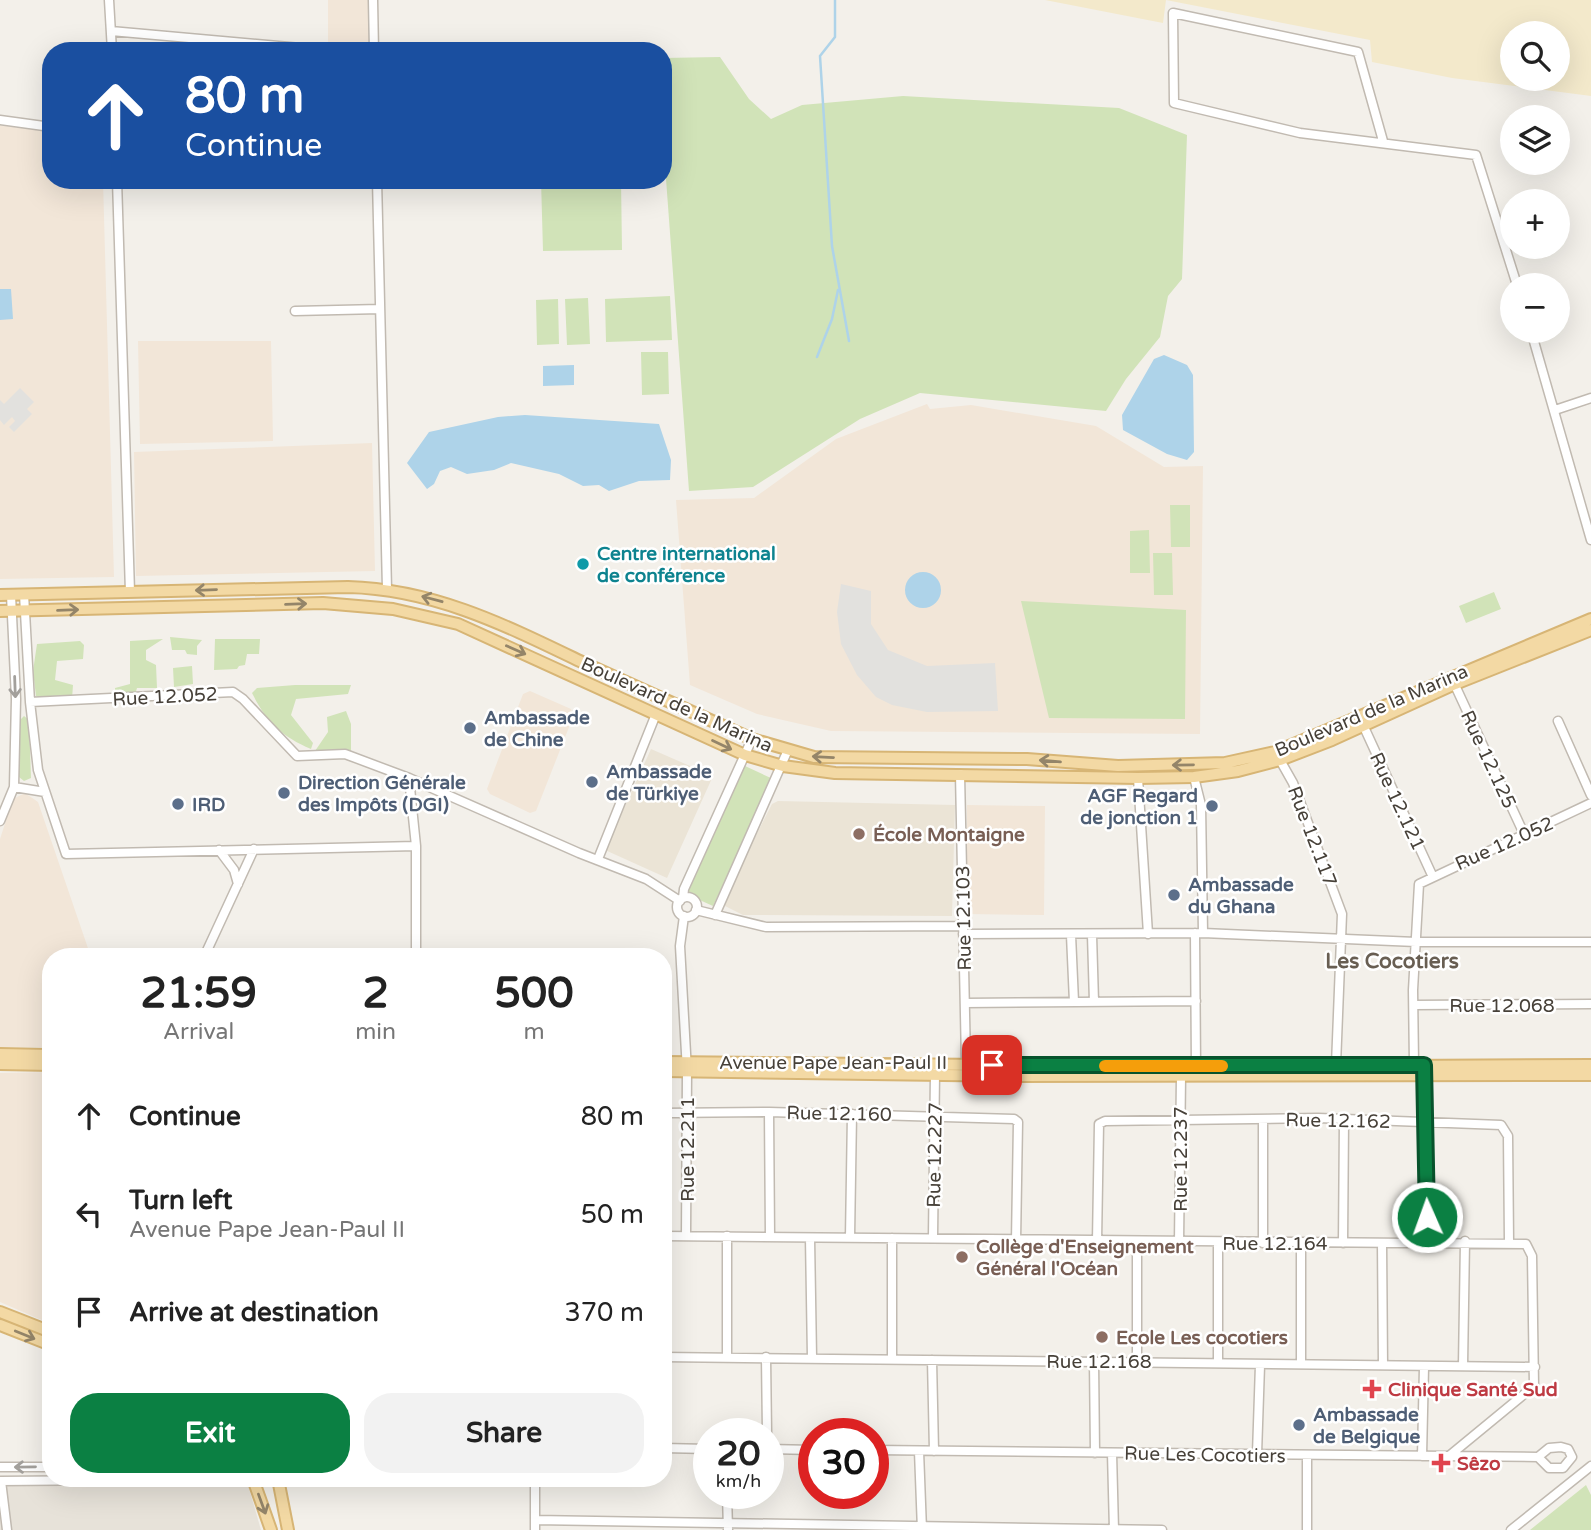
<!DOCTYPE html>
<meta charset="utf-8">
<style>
body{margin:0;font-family:"Varela Round",sans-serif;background:#f2f2f2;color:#222;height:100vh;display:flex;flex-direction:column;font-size:26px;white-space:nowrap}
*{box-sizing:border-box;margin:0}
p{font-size:23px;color:#767676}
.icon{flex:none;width:38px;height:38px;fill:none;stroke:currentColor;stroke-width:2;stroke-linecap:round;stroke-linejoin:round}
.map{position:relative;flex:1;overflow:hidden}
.side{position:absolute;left:42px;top:948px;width:630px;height:539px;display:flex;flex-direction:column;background:#fff;border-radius:28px;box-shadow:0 7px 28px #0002}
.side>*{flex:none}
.guide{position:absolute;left:42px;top:42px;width:630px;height:147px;border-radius:28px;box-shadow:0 7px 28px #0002;background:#1a4fa0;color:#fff;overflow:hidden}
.fabs{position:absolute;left:1500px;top:21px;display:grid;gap:14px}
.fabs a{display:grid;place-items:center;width:70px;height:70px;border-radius:50%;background:#fff;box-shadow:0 7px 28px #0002;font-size:35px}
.speed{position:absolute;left:693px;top:1418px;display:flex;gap:14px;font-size:35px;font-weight:700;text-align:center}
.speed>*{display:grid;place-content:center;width:91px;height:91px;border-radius:50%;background:#fff;box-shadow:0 7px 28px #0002;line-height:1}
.speed small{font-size:18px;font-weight:400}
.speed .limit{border:10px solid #d22;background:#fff;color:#111}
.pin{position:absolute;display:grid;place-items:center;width:60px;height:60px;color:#fff;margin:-30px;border-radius:14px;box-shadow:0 4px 10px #0006}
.me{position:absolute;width:77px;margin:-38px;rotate:358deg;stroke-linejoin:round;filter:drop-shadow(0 0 5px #0008)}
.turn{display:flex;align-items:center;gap:24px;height:147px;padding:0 28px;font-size:32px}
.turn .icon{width:91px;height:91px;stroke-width:2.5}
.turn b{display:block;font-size:49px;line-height:60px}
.eta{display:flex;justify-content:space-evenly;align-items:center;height:119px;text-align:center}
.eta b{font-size:42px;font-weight:700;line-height:49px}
.action{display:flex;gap:14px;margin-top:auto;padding:14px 28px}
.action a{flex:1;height:80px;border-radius:28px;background:#0b8043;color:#fff;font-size:28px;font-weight:700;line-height:80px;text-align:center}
.action a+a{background:#f2f2f2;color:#222}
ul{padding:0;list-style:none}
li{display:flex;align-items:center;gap:21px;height:98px;padding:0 28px}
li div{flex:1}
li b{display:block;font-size:26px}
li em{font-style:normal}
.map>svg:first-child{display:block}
.residential{fill:#e7e2d9}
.commercial{fill:#f2e6d8}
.education{fill:#ebe4d6}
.green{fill:#d1e3b8}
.sand{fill:#f3e9cb;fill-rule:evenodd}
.parking{fill:#e2e1de}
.water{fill:#aed3e9}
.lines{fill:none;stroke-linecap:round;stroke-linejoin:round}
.stream{stroke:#aed3e9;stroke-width:2.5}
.minor-casing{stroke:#c1bab1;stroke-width:11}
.major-casing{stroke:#d7b575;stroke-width:14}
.minor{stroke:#fff;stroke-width:8}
.major{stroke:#f3d9a4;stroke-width:10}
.oneway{stroke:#948569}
.oneway2{stroke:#a3a09c}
.route-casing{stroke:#07532c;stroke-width:18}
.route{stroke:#0b8043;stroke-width:12}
.slow{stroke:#f59e0b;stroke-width:12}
.culture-dot{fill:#0f9aa8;stroke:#fff;stroke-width:2.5}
.service-dot{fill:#5c6f8a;stroke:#fff;stroke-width:2.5}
.education-dot{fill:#8d6e63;stroke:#fff;stroke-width:2.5}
.health-dot{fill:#e0444e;stroke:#fff;stroke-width:2.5}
.labels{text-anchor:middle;stroke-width:5;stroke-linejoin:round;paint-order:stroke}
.culture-label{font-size:19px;font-weight:bold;fill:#0d838f;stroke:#fff;text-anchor:start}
.street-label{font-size:19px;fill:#474139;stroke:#fff}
.service-label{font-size:19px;font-weight:bold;fill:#4e5e75;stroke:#fff;text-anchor:start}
.education-label{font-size:19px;font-weight:bold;fill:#785e54;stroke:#fff;text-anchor:start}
.health-label{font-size:19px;font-weight:bold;fill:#be3a42;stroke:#fff;text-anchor:start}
.neighbourhood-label{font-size:21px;font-weight:bold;fill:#685e52;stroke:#fff}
</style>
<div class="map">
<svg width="1591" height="1530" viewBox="0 0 1591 1530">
<rect width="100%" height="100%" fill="#f3f0ea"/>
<path class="residential" d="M248 1485 261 1530H0V1486Z"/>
<path class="commercial" d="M328 0H370V50L328 45Z
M0 125 51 132V180H103L114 577 0 579Z
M138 341H271L273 441 140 444Z
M927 404 930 409 971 405 1096 426 1164 467 1203 466 1200 734 831 731 757 714 690 685 676 500 754 498 836 439Z
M372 443 375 571 136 576 134 452Z
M530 691 571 709 573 717 536 811 530 813 490 794 487 789 523 694Z
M25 793 38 802 91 957H51V1047H0V839L13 799Z
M967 805 1045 806 1044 915 966 914Z
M51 1072V1324L0 1302V1073Z"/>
<path class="education" d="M651 749 713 776 667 878 605 850Z
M778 801 955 805 952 916 743 915 721 904 772 804Z"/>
<path class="green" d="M720 57 749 99 771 119 802 105 903 96 1119 108 1187 135 1182 279 1168 296 1160 337 1126 379 1106 411 920 393 860 419 753 487 689 491 663 138V58Z
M541 180H621L622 250 543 251Z
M670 296 672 340 606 342 605 299Z
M588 298 590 344 567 345 565 299Z
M558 299 559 344 537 345 536 300Z
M641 352H668L669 394 642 395Z
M1170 505H1190V547H1171Z
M1149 530 1150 573H1130V531Z
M1153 553H1172L1173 595H1154Z
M1494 592 1501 609 1466 623 1459 606Z
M1021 601 1186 610 1185 719 1049 718Z
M170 637 202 640 197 646V655L187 654 185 650H172Z
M163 639 146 650V660L156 665 157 688H137L135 695 115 696V688L130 684V641Z
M215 639H260L259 654H247L245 665 239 666 237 669 214 670Z
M80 641 84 645 83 659 57 661 55 680 73 685 72 699H42L36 696 33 671 37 644Z
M192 666 193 684 174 687 173 668Z
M295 685H351L348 694 296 699 291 715 313 743 311 749C281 736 266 721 252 693L257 688Z
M346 711 351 724V752L315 751 328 732 327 717Z
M24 716 29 720 31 778 24 781 19 777V721Z
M745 766 773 779 713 906 684 893Z
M1586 1485 1591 1495V1530H1530Z"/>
<path class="sand" d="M1045 0H1166L1163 23Z
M1166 0H1591V96L1452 78 1372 62 1370 40ZM1512 33H1558V79H1512Z"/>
<path class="parking" d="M20 388 34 402 27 409 32 414 14 432 9 427 15 421 12 417 4 425 0 420V400L4 404Z
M841 584 871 591V624L888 650 927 666 995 663 998 711 927 712 892 705 876 697 857 675 841 644 837 612Z"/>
<path class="water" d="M0 289H11L13 319 0 320Z
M1164 355 1187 365 1193 375 1194 452 1187 460 1167 454 1123 430 1122 415 1154 359Z
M574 365V385L543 386V366Z
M525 415 659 424 671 460 670 480 639 481 609 491 599 485 583 486 559 474 511 463 494 470 467 474 451 467 440 471 434 484 427 489 407 463 429 432 498 417Z
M905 590a18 18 0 1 1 36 0a18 18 0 1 1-36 0Z"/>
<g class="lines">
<path class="stream" d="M835 0V37L820 56 832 246 849 341
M817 357 832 319 838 290"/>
<defs>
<path id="minor" d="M109 0 112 51
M373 0 374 51
M111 31 334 51
M0 120 51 127
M1383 141 1358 52 1173 13 1174 103 1300 133 1476 155 1517 285
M117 180 130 592
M377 180 387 589
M295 311 380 309
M1531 331 1591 540
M1555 410 1591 398
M24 594 30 702 38 770 66 854 416 846
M1453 681 1524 834
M30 702 233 692 243 699 297 756 345 754 409 778 416 846V957
M1558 721 1591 795
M1364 727 1432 875
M1280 760 1293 783 1342 914 1336 1065
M960 774 966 1062
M1194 777 1201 805 1203 933
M409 778 579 853 646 879 680 901
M1138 778 1148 934
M14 787 45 792
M0 821 14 787 16 699 11 595
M219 850 234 870 238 884
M598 859 656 714
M677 907a10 10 0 1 1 20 0a10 10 0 1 1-20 0Z
M683 898 684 889 752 739
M696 910 766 927 963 926
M715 915 787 752
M684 916 680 946 687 1071 686 1236
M1195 933 1196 1067
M963 934 1203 933 1416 942H1591
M1071 935 1074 1002
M1092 935 1094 1002
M204 957 254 849
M965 1003 1196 1001
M1414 1005 1591 1004
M1414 1064 1413 990 1419 884 1591 803
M1424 1072 1428 1240
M769 1112 770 1237
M663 1113 769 1112 1014 1119 1018 1122 1016 1241
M663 1236 1526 1244 1532 1256 1534 1386 1449 1456
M727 1236V1357
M850 1237 852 1114
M933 1237 935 1073
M810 1238 812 1357
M892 1238V1359
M1097 1241 1099 1124 1105 1121 1318 1118 1501 1125 1508 1136 1509 1242
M1137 1242V1360
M1179 1242 1181 1076
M1218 1242V1362
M1263 1243V1119
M1343 1243 1344 1119
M1382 1243 1383 1365
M663 1357 1535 1367
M766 1357 767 1433
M932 1360 934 1451
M1094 1361 1095 1453
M1301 1364V1243
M1463 1366 1465 1241
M1561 1447 1568 1449 1572 1457 1563 1468H1549L1538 1457 1549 1448Z
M663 1448 709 1449
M768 1449 814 1450
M873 1450 1538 1457
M919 1451 922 1530
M1112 1453 1114 1530
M1257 1454 1260 1365
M1422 1456 1424 1367
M0 1467H51
M535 1479V1530
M0 1481 239 1479
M1 1481 7 1530
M727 1493 728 1530
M535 1520 1162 1530
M1307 1530V1455
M1511 1530 1591 1466"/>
<path id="major" d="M0 595 348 587C435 589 509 627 586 664 641 689 696 714 752 739L814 757 1027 759 1118 766 1225 763 1275 752 1591 619
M0 611 323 603 393 609 458 624 745 755 783 766 835 773 1138 778 1194 777 1238 771 1280 760 1332 740 1455 684 1591 630
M0 1054 51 1055
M663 1062 1196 1067 1591 1065
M0 1064 51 1065
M663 1071 1016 1076 1591 1075
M0 1312 51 1332
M0 1325 51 1345
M253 1479 271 1530
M278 1479 288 1530"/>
</defs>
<use href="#minor" class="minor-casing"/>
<use href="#major" class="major-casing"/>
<use href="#minor" class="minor"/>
<use href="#major" class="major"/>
</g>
<defs><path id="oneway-shaft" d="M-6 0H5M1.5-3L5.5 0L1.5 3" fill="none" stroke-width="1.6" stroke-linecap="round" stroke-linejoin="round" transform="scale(1.75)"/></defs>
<g class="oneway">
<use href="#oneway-shaft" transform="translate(206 590) rotate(178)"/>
<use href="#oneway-shaft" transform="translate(432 599) rotate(-165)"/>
<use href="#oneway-shaft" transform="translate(296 604) rotate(-2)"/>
<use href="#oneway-shaft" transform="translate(68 610) rotate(-2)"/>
<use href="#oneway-shaft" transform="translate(516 650) rotate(24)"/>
<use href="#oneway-shaft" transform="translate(722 745) rotate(25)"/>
<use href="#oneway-shaft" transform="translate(823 757) rotate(-177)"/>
<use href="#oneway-shaft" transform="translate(1050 761) rotate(-175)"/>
<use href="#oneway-shaft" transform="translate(1183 765) rotate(179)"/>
<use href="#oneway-shaft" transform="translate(25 1335) rotate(22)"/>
<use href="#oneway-shaft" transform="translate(262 1504) rotate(70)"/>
</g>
<g class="oneway2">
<use href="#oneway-shaft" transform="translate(15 687) rotate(88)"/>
<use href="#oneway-shaft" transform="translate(25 1467) rotate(179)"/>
</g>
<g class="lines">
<defs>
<path id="route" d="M992 1065H1424L1427 1217"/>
</defs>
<use href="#route" class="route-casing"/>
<use href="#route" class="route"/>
<path class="slow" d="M1105 1066H1222"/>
</g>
<circle class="culture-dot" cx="583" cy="564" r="7"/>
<g class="service-dot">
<circle cx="470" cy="728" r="7"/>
<circle cx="592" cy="782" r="7"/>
<circle cx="284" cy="793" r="7"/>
<circle cx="178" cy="804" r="7"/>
<circle cx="1212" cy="806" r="7"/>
<circle cx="1174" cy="895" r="7"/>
<circle cx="1299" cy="1425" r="7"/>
</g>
<g class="education-dot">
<circle cx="859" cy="834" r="7"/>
<circle cx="962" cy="1257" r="7"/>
<circle cx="1102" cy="1337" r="7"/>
</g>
<g class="health-dot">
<path d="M1368.5 1378.5h7v7h7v7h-7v7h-7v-7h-7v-7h7z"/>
<path d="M1437.5 1452.5h7v7h7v7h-7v7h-7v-7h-7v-7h7z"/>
</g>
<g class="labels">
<g class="culture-label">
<text x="597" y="560">Centre international<tspan x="597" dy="22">de conférence</tspan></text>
</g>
<g class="street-label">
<text transform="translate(165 696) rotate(-3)" y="7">Rue 12.052</text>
<text transform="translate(677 704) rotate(24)" y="7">Boulevard de la Marina</text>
<text transform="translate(1371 710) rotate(-23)" y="7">Boulevard de la Marina</text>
<text transform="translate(1489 759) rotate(65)" y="7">Rue 12.125</text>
<text transform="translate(1398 801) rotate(65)" y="7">Rue 12.121</text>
<text transform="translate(1313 836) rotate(69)" y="7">Rue 12.117</text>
<text transform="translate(1504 843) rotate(-24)" y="7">Rue 12.052</text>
<text transform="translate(963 918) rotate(-91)" y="7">Rue 12.103</text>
<text x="1502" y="1012">Rue 12.068</text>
<text x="833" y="1069">Avenue Pape Jean-Paul II</text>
<text transform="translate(839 1113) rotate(1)" y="7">Rue 12.160</text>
<text transform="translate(1338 1120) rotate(1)" y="7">Rue 12.162</text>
<text transform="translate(687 1149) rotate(-90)" y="7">Rue 12.211</text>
<text transform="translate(934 1155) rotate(-89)" y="7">Rue 12.227</text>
<text transform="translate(1180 1159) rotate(-90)" y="7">Rue 12.237</text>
<text x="1275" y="1250">Rue 12.164</text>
<text x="1099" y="1368">Rue 12.168</text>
<text transform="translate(1205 1454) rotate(1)" y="7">Rue Les Cocotiers</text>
</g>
<g class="service-label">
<text x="484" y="724">Ambassade<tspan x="484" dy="22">de Chine</tspan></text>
<text x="606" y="778">Ambassade<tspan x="606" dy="22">de Türkiye</tspan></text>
<text x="298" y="789">Direction Générale<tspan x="298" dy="22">des Impôts (DGI)</tspan></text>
<text x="1198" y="802" text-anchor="end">AGF Regard<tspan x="1198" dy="22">de jonction 1</tspan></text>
<text x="192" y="811">IRD</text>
<text x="1188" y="891">Ambassade<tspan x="1188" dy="22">du Ghana</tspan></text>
<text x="1313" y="1421">Ambassade<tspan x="1313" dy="22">de Belgique</tspan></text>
</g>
<g class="education-label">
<text x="873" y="841">École Montaigne</text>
<text x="976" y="1253">Collège d'Enseignement<tspan x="976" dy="22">Général l'Océan</tspan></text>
<text x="1116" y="1344">Ecole Les cocotiers</text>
</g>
<g class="health-label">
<text x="1388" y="1396">Clinique Santé Sud</text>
<text x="1457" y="1470">Sêzo</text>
</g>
<g class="neighbourhood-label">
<text x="1392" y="968">Les Cocotiers</text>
</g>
</g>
</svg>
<div class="fabs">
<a><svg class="icon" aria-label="search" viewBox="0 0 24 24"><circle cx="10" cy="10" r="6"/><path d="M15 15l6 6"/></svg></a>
<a><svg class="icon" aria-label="layers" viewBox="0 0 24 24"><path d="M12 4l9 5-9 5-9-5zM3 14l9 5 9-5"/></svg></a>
<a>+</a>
<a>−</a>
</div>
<div class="speed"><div>20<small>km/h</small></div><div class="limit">30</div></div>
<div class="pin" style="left:992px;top:1065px;background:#d93025"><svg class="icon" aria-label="arrive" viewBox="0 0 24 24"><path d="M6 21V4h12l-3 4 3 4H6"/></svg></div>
<svg class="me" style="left:1427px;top:1217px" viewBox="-20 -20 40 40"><circle r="17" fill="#0b8043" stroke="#fff" stroke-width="3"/><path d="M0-11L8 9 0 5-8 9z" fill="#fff"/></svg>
<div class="guide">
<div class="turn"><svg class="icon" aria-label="ahead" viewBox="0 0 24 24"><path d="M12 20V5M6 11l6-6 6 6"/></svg><div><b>80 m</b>Continue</div></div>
</div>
<section class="side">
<div class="eta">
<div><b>21:59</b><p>Arrival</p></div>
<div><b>2</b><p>min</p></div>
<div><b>500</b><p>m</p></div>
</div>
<ul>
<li><svg class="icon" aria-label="ahead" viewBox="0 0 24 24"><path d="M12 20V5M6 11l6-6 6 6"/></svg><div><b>Continue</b></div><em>80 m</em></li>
<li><svg class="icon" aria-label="left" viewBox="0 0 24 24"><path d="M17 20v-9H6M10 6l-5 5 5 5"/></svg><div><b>Turn left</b><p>Avenue Pape Jean-Paul II</p></div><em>50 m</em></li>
<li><svg class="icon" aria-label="arrive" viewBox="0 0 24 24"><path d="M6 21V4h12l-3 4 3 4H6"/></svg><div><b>Arrive at destination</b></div><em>370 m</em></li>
</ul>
<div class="action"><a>Exit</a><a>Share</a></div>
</section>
</div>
